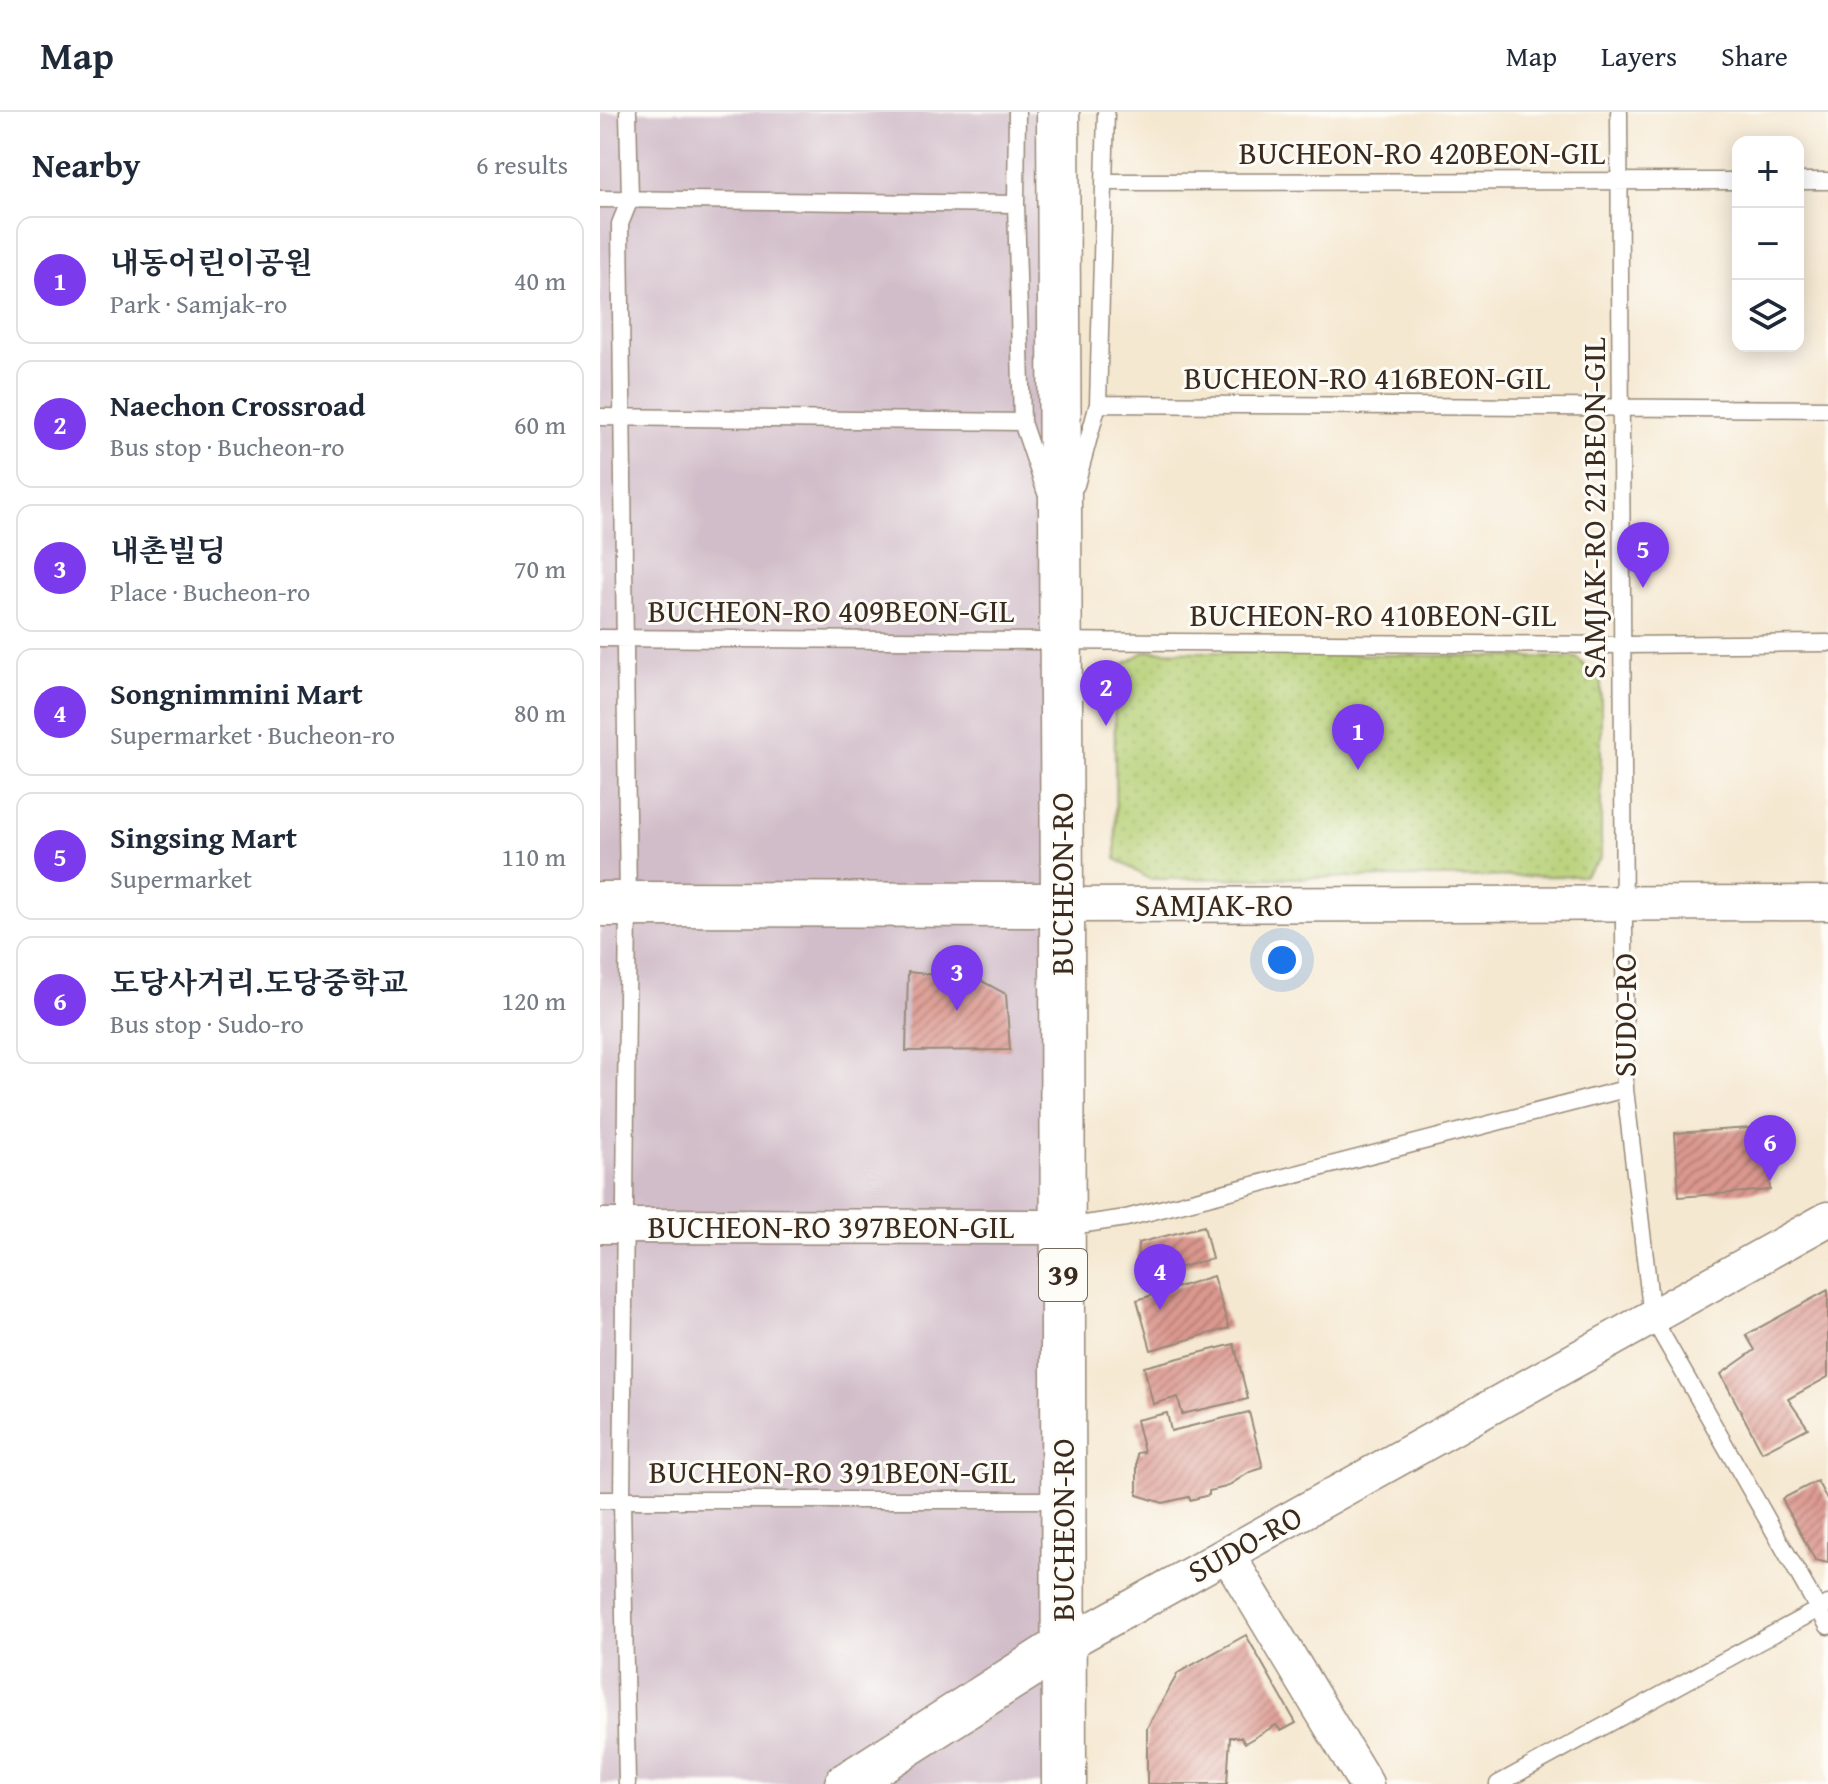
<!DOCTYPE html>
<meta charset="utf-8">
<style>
body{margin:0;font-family:"Gentium Book Plus","Noto Serif KR",serif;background:#f6f6f7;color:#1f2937}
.controls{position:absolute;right:24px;top:24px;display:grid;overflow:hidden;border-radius:16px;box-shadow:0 4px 20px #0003}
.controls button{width:72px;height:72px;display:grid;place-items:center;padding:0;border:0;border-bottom:2px solid #e0e1e3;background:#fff;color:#1f2937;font:40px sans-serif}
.you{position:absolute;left:682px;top:848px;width:28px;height:28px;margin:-20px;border:6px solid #fff;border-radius:50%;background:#1a73e8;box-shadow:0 0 0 12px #1a73e833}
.badge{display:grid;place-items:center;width:52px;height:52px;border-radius:50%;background:#7c3aed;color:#fff;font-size:26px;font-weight:700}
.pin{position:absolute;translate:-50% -66px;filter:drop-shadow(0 2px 4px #0008)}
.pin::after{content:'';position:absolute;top:42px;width:28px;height:24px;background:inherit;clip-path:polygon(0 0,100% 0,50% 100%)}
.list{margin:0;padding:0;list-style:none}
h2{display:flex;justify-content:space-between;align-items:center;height:104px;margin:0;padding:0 32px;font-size:34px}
h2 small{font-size:26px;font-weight:400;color:#747a83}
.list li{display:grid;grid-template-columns:52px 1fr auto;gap:24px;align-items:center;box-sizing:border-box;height:128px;margin:0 16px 16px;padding:0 16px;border:2px solid #e0e1e3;border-radius:16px}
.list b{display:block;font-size:30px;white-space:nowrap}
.list p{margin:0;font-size:26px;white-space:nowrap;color:#747a83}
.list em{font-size:26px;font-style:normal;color:#747a83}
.icon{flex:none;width:44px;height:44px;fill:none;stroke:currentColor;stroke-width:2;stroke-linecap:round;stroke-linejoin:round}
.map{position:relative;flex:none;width:1228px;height:1672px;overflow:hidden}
header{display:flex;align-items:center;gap:48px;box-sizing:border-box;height:112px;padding:0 40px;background:#fff;border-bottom:2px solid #e0e1e3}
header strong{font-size:38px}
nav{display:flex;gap:44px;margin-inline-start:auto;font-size:28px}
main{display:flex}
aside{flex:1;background:#fff}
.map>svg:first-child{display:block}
</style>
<header>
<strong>Map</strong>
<nav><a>Map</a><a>Layers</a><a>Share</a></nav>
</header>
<main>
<aside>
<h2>Nearby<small>6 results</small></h2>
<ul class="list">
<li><span class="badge">1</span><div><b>내동어린이공원</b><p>Park · Samjak-ro</p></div><em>40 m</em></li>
<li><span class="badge">2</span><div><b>Naechon Crossroad</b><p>Bus stop · Bucheon-ro</p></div><em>60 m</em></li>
<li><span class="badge">3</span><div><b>내촌빌딩</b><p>Place · Bucheon-ro</p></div><em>70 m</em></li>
<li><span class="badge">4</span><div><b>Songnimmini Mart</b><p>Supermarket · Bucheon-ro</p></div><em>80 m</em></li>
<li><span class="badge">5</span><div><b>Singsing Mart</b><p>Supermarket</p></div><em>110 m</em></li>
<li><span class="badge">6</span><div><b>도당사거리.도당중학교</b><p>Bus stop · Sudo-ro</p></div><em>120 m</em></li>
</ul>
</aside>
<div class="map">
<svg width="1228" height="1672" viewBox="0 0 1228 1672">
<defs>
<pattern id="park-dots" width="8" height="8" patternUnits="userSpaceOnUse" patternTransform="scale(2)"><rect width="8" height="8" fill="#b6cf74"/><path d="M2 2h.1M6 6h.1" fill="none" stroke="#9db264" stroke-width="1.8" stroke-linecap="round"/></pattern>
<pattern id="building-hatch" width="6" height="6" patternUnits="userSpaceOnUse" patternTransform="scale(2)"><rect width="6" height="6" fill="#db988f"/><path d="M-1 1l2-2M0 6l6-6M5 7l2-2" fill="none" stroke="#b37c74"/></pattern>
</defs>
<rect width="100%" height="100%" fill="#fdfcf7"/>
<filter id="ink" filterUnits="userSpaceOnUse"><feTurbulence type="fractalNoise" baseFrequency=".0125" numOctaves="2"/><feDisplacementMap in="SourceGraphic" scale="16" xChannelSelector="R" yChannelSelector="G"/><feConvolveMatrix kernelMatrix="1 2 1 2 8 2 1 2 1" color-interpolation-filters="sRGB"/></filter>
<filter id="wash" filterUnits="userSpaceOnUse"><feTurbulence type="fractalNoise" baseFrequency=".006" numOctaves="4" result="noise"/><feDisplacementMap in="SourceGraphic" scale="32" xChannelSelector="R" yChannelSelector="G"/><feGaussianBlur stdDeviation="1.8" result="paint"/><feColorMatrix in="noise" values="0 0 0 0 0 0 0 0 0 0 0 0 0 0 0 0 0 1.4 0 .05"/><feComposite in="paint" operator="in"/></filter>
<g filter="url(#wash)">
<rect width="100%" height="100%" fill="#f5e8d1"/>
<!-- industrial -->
<path fill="#d1bdc9" d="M 0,0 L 457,0 L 464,1672 L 0,1672 Z"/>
<!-- park -->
<path fill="url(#park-dots)" stroke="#787c49" stroke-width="2" d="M 546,539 L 977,546 L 1001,570 L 1001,746 L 984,764 L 549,767 L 516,747 L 514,558 Z"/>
<g id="blocks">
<!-- building -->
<path fill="url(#building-hatch)" d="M 308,860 L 380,868 L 406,882 L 410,938 L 306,939 Z
M 1165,1015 L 1170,1078 L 1079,1085 L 1075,1021 Z
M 604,1114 L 612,1147 L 541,1165 L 537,1150 L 538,1131 Z
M 613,1164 L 629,1216 L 551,1238 L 537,1188 Z
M 1228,1178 L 1228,1265 L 1188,1287 L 1208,1316 L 1162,1340 L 1121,1262 L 1155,1238 L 1146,1223 Z
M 634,1232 L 648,1287 L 582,1302 L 578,1285 L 553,1292 L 544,1255 Z
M 649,1300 L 663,1356 L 650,1360 L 626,1375 L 609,1379 L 609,1383 L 590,1388 L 589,1385 L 563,1391 L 537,1383 L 537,1341 L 544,1340 L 536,1308 L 567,1301 L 571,1319 Z
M 1217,1369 L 1228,1389 L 1228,1451 L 1215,1448 L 1182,1387 Z
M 646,1523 L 696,1611 L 681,1619 L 676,1613 L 645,1631 L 641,1625 L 630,1625 L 627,1672 L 547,1672 L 547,1616 L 578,1561 Z"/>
</g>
</g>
<g filter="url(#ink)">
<use href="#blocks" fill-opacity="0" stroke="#988978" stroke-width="2"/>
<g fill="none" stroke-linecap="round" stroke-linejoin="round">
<defs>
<path id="service" d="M 417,0 L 416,92 L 422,310 L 446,381
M 1019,0 L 1025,977 L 1052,1205 L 1228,1514
M 1198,69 L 1228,69
M 506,70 L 1138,69
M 0,87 L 416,92
M 498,292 L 1228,297
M 0,305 L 422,310
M 476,373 L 498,292 L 506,0
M 0,526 L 1023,533 L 1228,531
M 465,1115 L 526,1106 L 1025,977
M 0,1388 L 462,1388
M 27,1672 L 22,1388 L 28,792 L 20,112 L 30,87 L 28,0
M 898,1672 L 1228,1492"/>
<path id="minor" d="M 462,793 L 1228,791
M 0,1114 L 463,1115
M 627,1442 L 766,1672
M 464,1533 L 1228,1107"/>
<path id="tertiary" d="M 458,0 L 462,793
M 246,1672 L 464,1533"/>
<path id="primary" d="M 0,792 L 462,793 L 464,1672"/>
</defs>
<!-- service casing -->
<use href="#service" stroke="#988978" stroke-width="19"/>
<!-- minor casing -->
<use href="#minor" stroke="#988978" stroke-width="37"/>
<!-- tertiary casing -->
<use href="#tertiary" stroke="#988978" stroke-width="45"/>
<!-- primary casing -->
<use href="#primary" stroke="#988978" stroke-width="47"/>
<!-- service -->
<use href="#service" stroke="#fff" stroke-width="16"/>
<!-- minor -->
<use href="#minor" stroke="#fff" stroke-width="34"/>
<!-- tertiary -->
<use href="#tertiary" stroke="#fff" stroke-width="42"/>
<!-- primary -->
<use href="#primary" stroke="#fff" stroke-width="44"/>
</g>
</g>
<g text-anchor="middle" stroke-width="6" stroke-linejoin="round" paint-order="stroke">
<!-- shield labels -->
<rect fill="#fdfcf7" stroke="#75695f" stroke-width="2" x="439" y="1137" width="48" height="52" rx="6"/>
<g font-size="30" font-weight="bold" fill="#3b2a1e">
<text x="463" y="1173">39</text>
</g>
<!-- street labels -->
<g font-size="32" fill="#3b2a1e" stroke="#fdfcf7">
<text x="822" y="52">BUCHEON-RO 420BEON-GIL</text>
<text x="767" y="277">BUCHEON-RO 416BEON-GIL</text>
<text transform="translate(994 396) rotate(-90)" y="11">SAMJAK-RO 221BEON-GIL</text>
<text x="231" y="510">BUCHEON-RO 409BEON-GIL</text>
<text x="773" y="514">BUCHEON-RO 410BEON-GIL</text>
<text transform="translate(462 772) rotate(-90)" y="11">BUCHEON-RO</text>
<text x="614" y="804">SAMJAK-RO</text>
<text transform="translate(1025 903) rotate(-90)" y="11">SUDO-RO</text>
<text x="231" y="1126">BUCHEON-RO 397BEON-GIL</text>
<text x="232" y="1371">BUCHEON-RO 391BEON-GIL</text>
<text transform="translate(463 1418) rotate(-90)" y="11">BUCHEON-RO</text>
<text transform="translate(645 1432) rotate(-29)" y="11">SUDO-RO</text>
</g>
</g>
</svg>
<div class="controls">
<button>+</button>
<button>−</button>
<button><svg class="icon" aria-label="layers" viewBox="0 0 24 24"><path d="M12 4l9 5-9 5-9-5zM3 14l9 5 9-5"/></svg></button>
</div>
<div class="you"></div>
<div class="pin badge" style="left:758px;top:658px">1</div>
<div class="pin badge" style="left:506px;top:614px">2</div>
<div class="pin badge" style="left:357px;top:899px">3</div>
<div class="pin badge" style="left:560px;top:1198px">4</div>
<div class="pin badge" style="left:1043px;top:476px">5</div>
<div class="pin badge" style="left:1170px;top:1069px">6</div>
</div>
</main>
